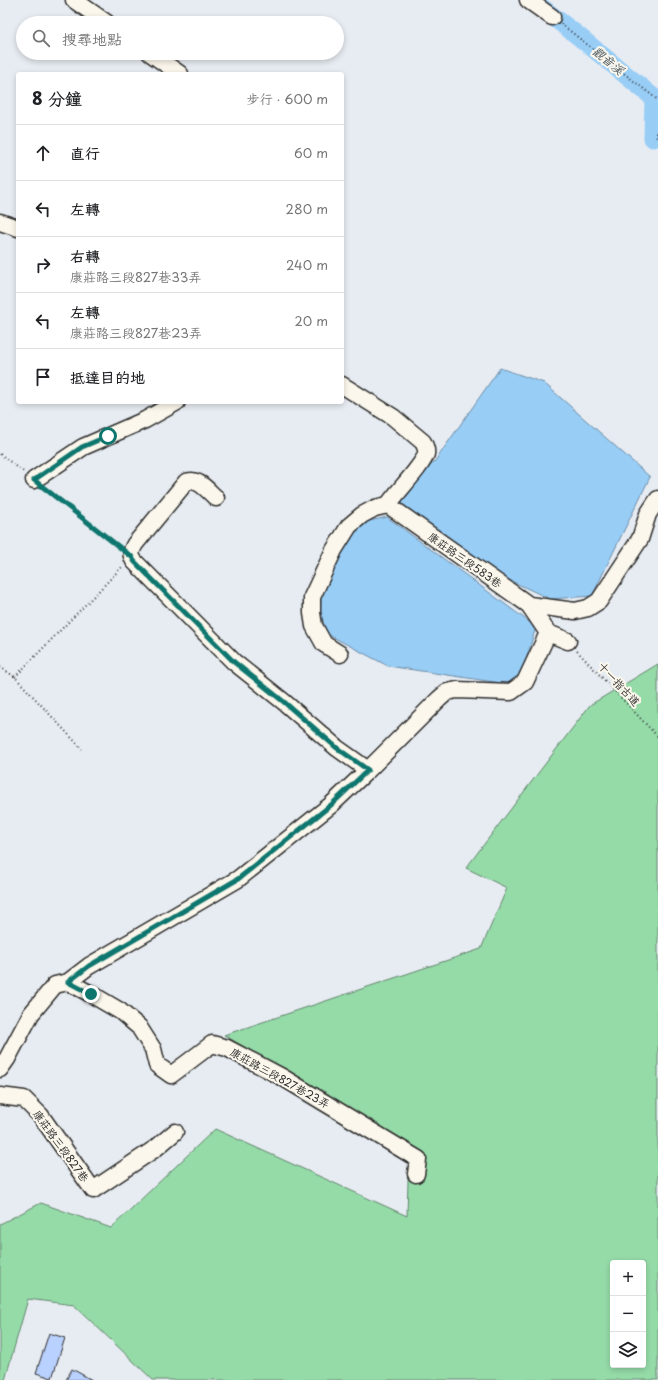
<!DOCTYPE html>
<html lang="zh-TW">
<meta charset="utf-8">
<style>
body{margin:0;font-family:"Playpen Sans","LXGW WenKai TC",sans-serif;background:#f6f6f6;color:#202124}
.controls{position:absolute;right:12px;bottom:12px;display:grid;overflow:hidden;border-radius:4px;box-shadow:0 2px 6px #0003}
.controls button{width:36px;height:36px;display:grid;place-items:center;padding:0;border:0;border-bottom:1px solid #e0e0e0;background:#fff;color:#202124;font:20px sans-serif}
.stop{position:absolute;width:12px;height:12px;margin:-9px;border:3px solid #0f766e;border-radius:50%;background:#fff}
.stop.end{background:#0f766e;border-color:#fff;box-shadow:0 1px 4px #0008}
.list{margin:0;padding:0;list-style:none}
h2{display:flex;justify-content:space-between;align-items:center;height:52px;margin:0;padding:0 16px;font-size:17px}
h2 small{font-size:13px;font-weight:400;color:#757577}
.list li{display:grid;grid-template-columns:26px 1fr auto;gap:12px;align-items:center;box-sizing:border-box;height:56px;padding:0 16px;border-top:1px solid #e0e0e0}
.list b{display:block;font-size:15px;white-space:nowrap}
.list p{margin:0;font-size:13px;white-space:nowrap;color:#757577}
.list em{font-size:13px;font-style:normal;color:#757577}
.icon{flex:none;width:22px;height:22px;fill:none;stroke:currentColor;stroke-width:2;stroke-linecap:round;stroke-linejoin:round}
.map{position:relative;flex:none;width:658px;height:1380px;overflow:hidden}
.search{position:absolute;background:#fff;box-shadow:0 2px 6px #0003;left:16px;top:16px;width:328px;height:44px;display:flex;align-items:center;gap:10px;box-sizing:border-box;padding:0 14px;border-radius:22px;color:#757577;font-size:15px}
.panel{position:absolute;background:#fff;box-shadow:0 2px 6px #0003;left:16px;top:72px;width:328px;height:332px;border-radius:4px}
.map>svg:first-child{display:block}
</style>
<div class="map">
<svg width="658" height="1380" viewBox="0 0 658 1380">
<rect width="100%" height="100%" fill="#e7ecf2"/>
<filter id="ink" filterUnits="userSpaceOnUse"><feTurbulence type="fractalNoise" baseFrequency=".025" numOctaves="2"/><feDisplacementMap in="SourceGraphic" scale="8" xChannelSelector="R" yChannelSelector="G"/><feConvolveMatrix kernelMatrix="1 2 1 2 8 2 1 2 1" color-interpolation-filters="sRGB"/></filter>
<g filter="url(#ink)">
<!-- green -->
<path fill="#95dba8" stroke="#60836a" fill-rule="evenodd" d="M 658,664 L 658,1380 L 153,1380 L 74,1305 L 28,1299 L 5,1380 L 0,1380 L 0,1224 L 41,1203 L 111,1228 L 215,1129 L 407,1216 L 409,1146 L 224,1035 L 481,949 L 507,888 L 466,868 L 590,705 ZM 613,1263 L 643,1263 L 643,1365 L 613,1365 Z"/>
<!-- water -->
<path fill="#98cdf6" stroke="#6c8ca5" d="M 500,368 L 544,383 L 650,477 L 592,596 L 550,599 L 507,579 L 403,505 L 398,496 L 435,461 Z
M 387,517 L 536,627 L 526,660 L 514,685 L 388,666 L 327,634 L 320,611 L 321,597 L 341,543 L 365,522 Z"/>
<g fill="none" stroke-linecap="round" stroke-linejoin="round">
<!-- river -->
<path stroke="#98cdf6" stroke-width="19" d="M 538,5 L 577,35 L 654,98 L 653,138"/>
</g>
<!-- building -->
<path fill="#b9d1ff" stroke="#2b2b2b" d="M 49,1333 L 65,1338 L 52,1378 L 36,1373 Z
M 72,1369 L 92,1380 L 66,1380 Z"/>
<g fill="none" stroke-linecap="round" stroke-linejoin="round">
<defs>
<path id="minor" d="M 74,0 L 107,23
M 528,0 L 552,17
M 150,53 L 180,74
M 0,222 L 18,228
M 342,385 L 393,417 L 423,442 C 425,446 427,449 426,454 C 423,465 396,493 388,505
M 34,480 L 83,447 L 145,420 L 177,402
M 216,498 C 208,491 198,477 186,482 L 135,544 C 131,551 130,554 134,561 L 234,662 L 284,702 L 337,748 L 368,770
M 388,505 L 529,605 L 575,611 L 588,608 L 599,601 L 640,539 L 648,514 L 658,499
M 529,605 L 548,633 L 568,641
M 340,654 L 324,644 L 314,626 L 312,613 L 312,597 L 334,550 L 349,526 L 362,515 L 375,508 L 388,505
M 68,982 L 91,994 L 120,1011 L 139,1027 L 153,1049 L 157,1065 L 171,1075 L 212,1044 L 227,1048 L 282,1077 L 418,1159 L 416,1174
M 0,1069 L 7,1059 L 31,1014 L 55,985 L 68,982 L 89,966 L 238,879 L 331,805 L 368,770 L 439,699 L 447,692 L 457,690 L 511,692 L 525,682 L 548,633
M 0,1096 L 24,1099 L 41,1116 L 93,1190 L 156,1148 L 175,1132"/>
</defs>
<!-- minor casing -->
<use href="#minor" stroke="#2b2b2b" stroke-width="19"/>
<!-- path -->
<path stroke="#2b2b2b" stroke-width="2" stroke-dasharray="1 3" stroke-linecap="butt" d="M 561,24 L 658,100
M 658,129 L 656,136 L 658,140
M 0,454 L 25,473
M 44,488 L 120,548
M 577,651 L 658,737
M 0,667 L 15,677 L 82,749
M 15,677 L 122,567"/>
<!-- minor -->
<use href="#minor" stroke="#fbf7ec" stroke-width="16"/>
</g>
</g>
<g fill="none" stroke-linecap="round" stroke-linejoin="round" filter="url(#ink)">
<!-- route -->
<path stroke="#0f766e" stroke-width="5" d="M 91,994 L 68,982 L 89,966 L 238,879 L 331,805 L 368,770 L 337,748 L 284,702 L 234,662 L 134,561 L 132,557 L 34,480 L 82,447 L 108,436"/>
</g>
<g text-anchor="middle" stroke-width="4" stroke-linejoin="round" paint-order="stroke">
<!-- street labels -->
<g font-size="11" fill="#2b2b2b" stroke="#fbf7ec">
<text transform="translate(465 560) rotate(35)" y="4">康莊路三段583巷</text>
<text transform="translate(619 684) rotate(47)" y="4">十一指古道</text>
<text transform="translate(280 1078) rotate(29)" y="4">康莊路三段827巷23弄</text>
<text transform="translate(61 1146) rotate(54)" y="4">康莊路三段827巷</text>
</g>
<!-- water labels -->
<g font-size="12" font-style="italic" fill="#46545e" stroke="#fbf7ec">
<text transform="translate(608 61) rotate(39)" y="4">觀音溪</text>
</g>
</g>
</svg>
<div class="controls">
<button>+</button>
<button>−</button>
<button><svg class="icon" aria-label="layers" viewBox="0 0 24 24"><path d="M12 4l9 5-9 5-9-5zM3 14l9 5 9-5"/></svg></button>
</div>
<div class="stop" style="left:108px;top:436px"></div>
<div class="stop end" style="left:91px;top:994px"></div>
<div class="search"><svg class="icon" aria-label="search" viewBox="0 0 24 24"><circle cx="10" cy="10" r="6"/><path d="M15 15l6 6"/></svg>搜尋地點</div>
<section class="panel">
<h2>8 分鐘<small>步行 · 600 m</small></h2>
<ul class="list">
<li><svg class="icon" aria-label="ahead" viewBox="0 0 24 24"><path d="M12 20V5M6 11l6-6 6 6"/></svg><div><b>直行</b></div><em>60 m</em></li>
<li><svg class="icon" aria-label="left" viewBox="0 0 24 24"><path d="M17 20v-9H6M10 6l-5 5 5 5"/></svg><div><b>左轉</b></div><em>280 m</em></li>
<li><svg class="icon" aria-label="right" viewBox="0 0 24 24"><path d="M7 20v-9h11M14 6l5 5-5 5"/></svg><div><b>右轉</b><p>康莊路三段827巷33弄</p></div><em>240 m</em></li>
<li><svg class="icon" aria-label="left" viewBox="0 0 24 24"><path d="M17 20v-9H6M10 6l-5 5 5 5"/></svg><div><b>左轉</b><p>康莊路三段827巷23弄</p></div><em>20 m</em></li>
<li><svg class="icon" aria-label="arrive" viewBox="0 0 24 24"><path d="M6 21V4h12l-3 4 3 4H6"/></svg><div><b>抵達目的地</b></div></li>
</ul>
</section>
</div>
